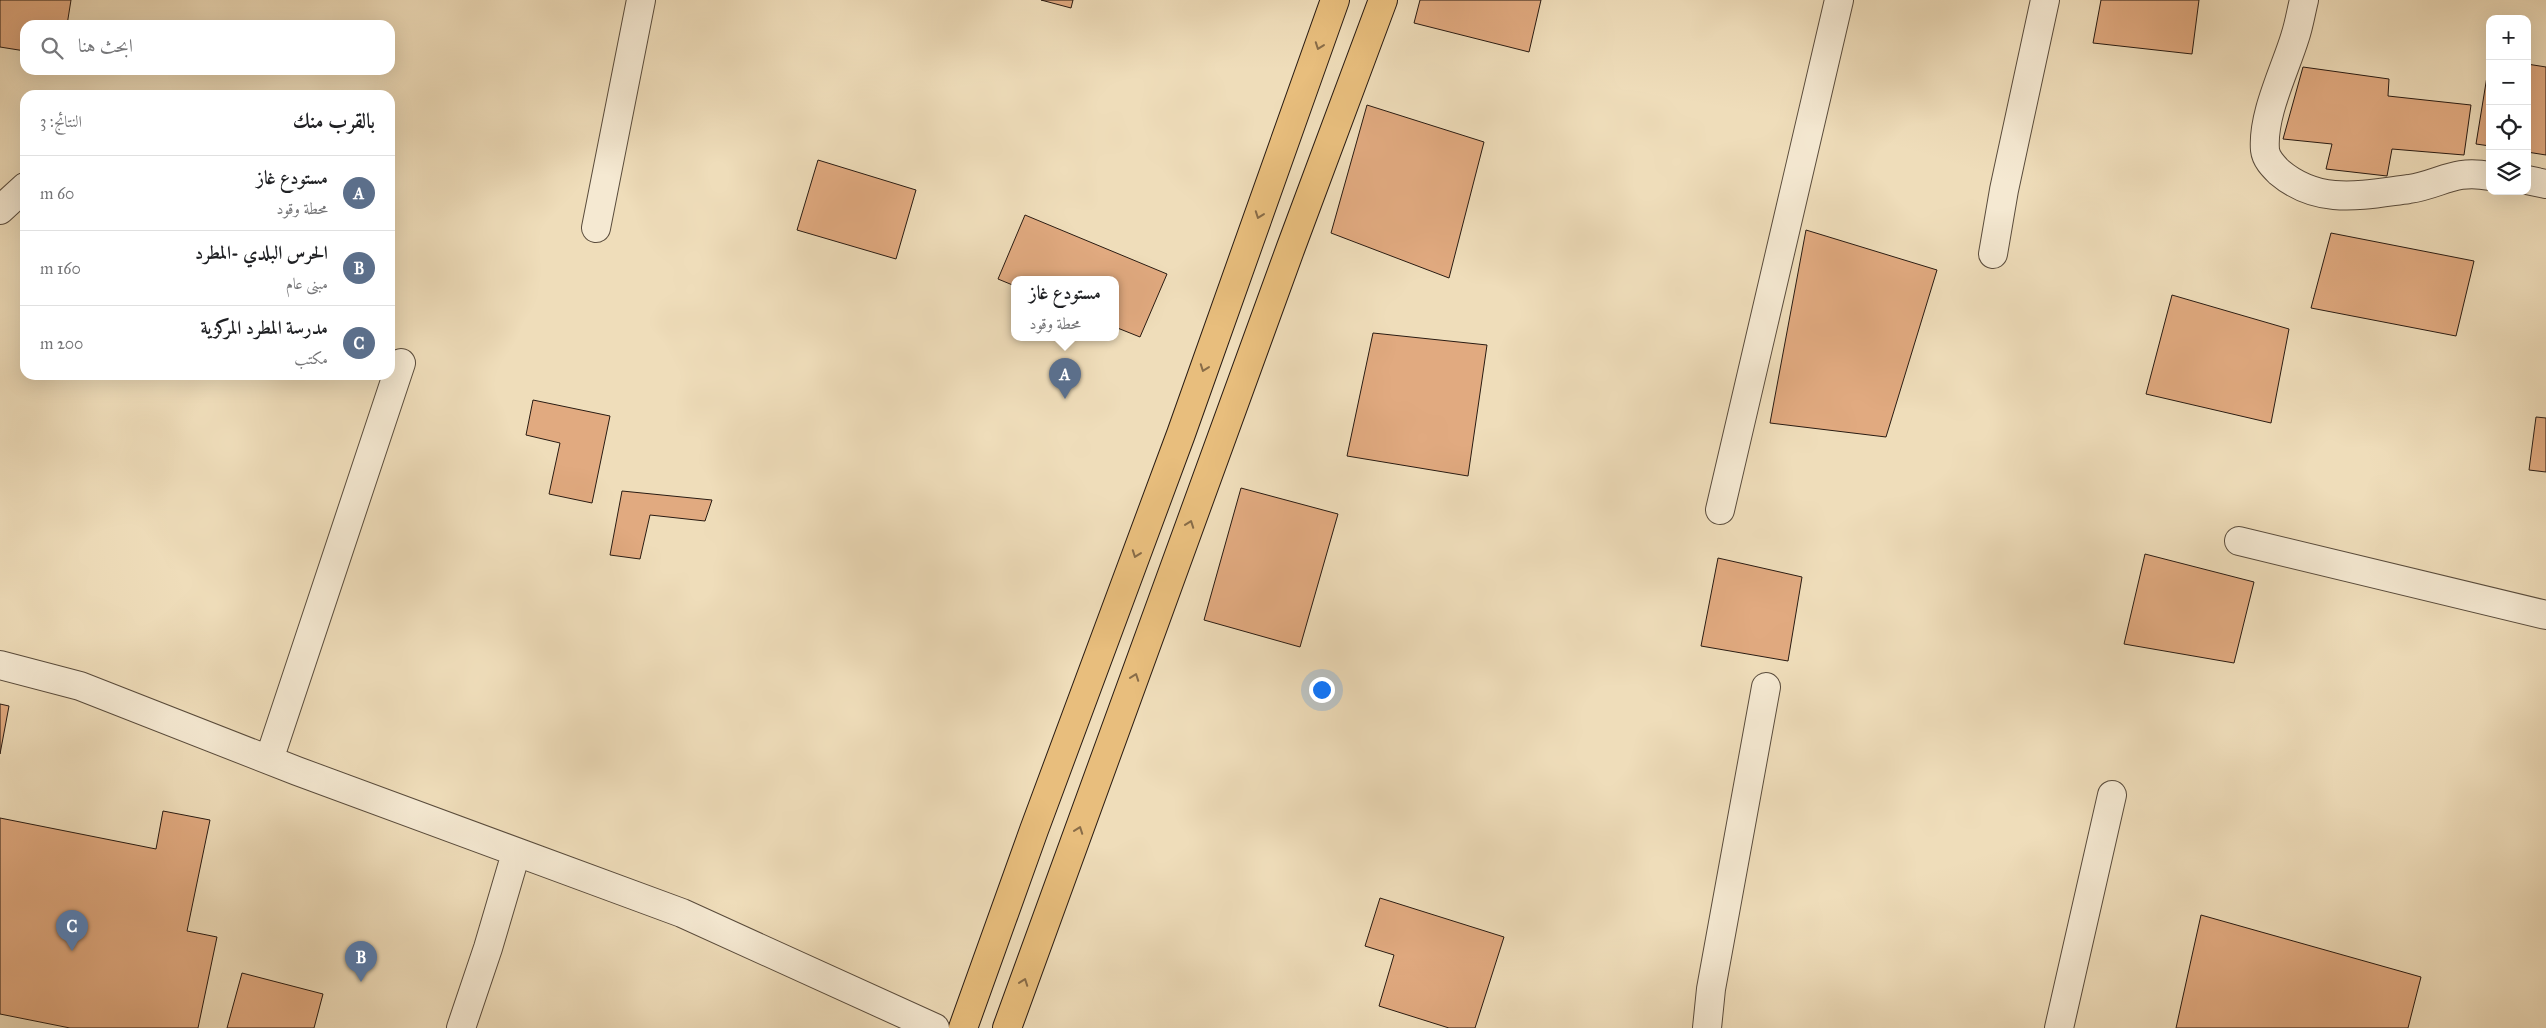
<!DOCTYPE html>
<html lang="ar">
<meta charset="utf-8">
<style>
body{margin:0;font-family:"IM FELL Great Primer",Amiri,serif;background:#f2f2f2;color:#202124;direction:rtl}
.controls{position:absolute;right:15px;top:15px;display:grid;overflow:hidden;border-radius:10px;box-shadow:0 5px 20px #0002}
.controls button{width:45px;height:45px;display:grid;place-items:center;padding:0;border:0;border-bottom:1px solid #e0e0e0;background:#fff;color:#202124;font:25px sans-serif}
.you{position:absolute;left:1321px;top:689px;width:18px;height:18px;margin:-12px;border:4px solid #fff;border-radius:50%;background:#1a73e8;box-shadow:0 0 0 8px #1a73e833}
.badge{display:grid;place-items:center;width:32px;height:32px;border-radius:50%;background:#2563eb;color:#fff;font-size:16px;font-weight:700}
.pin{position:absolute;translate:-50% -41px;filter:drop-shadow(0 1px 2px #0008)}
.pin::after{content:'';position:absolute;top:26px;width:18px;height:15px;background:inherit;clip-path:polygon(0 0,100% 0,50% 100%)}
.popup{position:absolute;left:1011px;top:276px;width:108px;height:65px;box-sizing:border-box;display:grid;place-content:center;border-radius:10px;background:#fff;filter:drop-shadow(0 1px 4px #0005);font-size:16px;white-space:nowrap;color:#757577}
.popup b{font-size:19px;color:#202124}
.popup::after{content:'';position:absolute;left:50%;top:100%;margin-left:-10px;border:10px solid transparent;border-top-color:#fff}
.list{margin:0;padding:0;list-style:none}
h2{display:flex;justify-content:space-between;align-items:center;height:65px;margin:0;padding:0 20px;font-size:21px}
h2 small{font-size:16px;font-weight:400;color:#757577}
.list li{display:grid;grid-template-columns:32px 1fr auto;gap:15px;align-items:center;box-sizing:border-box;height:75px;padding:0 20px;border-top:1px solid #e0e0e0}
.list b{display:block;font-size:19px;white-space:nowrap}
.list p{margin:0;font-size:16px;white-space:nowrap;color:#757577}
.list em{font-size:16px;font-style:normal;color:#757577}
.icon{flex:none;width:28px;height:28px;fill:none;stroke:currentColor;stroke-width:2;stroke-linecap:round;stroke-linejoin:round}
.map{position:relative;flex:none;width:2546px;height:1028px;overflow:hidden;direction:ltr}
.search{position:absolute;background:#fff;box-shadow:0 5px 20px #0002;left:20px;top:20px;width:375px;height:55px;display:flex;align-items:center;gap:12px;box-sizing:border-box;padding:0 18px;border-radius:15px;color:#757577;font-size:19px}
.panel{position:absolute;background:#fff;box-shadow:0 5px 20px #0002;left:20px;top:90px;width:375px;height:290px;border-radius:15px;direction:rtl}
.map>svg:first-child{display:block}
</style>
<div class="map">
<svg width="2546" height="1028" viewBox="0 0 2546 1028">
<rect width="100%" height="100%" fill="#efddba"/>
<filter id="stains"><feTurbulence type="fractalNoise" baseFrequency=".004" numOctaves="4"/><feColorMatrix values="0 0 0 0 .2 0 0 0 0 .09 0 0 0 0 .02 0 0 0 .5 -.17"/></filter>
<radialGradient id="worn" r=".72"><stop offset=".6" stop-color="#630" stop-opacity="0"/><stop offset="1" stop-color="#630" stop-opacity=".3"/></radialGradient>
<!-- building -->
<path fill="#e1aa80" stroke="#291b12" d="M 0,0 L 71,0 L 67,25 L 25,25 L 25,51 L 0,47 Z
M 1041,0 L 1073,0 L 1071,8 Z
M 1420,0 L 1541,0 L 1529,52 L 1414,23 Z
M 2101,0 L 2199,0 L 2192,54 L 2093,43 Z
M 2490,58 L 2490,146 L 2476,144 Z
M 2527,64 L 2546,67 L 2546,155 L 2527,152 Z
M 2303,67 L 2389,79 L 2388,96 L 2471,105 L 2464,155 L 2392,149 L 2387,176 L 2326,169 L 2332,144 L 2283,139 Z
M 1367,105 L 1484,142 L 1449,278 L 1331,233 Z
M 818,160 L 916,190 L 896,259 L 797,230 Z
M 1025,215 L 1167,274 L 1140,337 L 1115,327 L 1115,280 L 1015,280 L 1015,286 L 998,279 Z
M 1806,230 L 1937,270 L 1886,437 L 1770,423 Z
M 2331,233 L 2474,261 L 2456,336 L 2311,308 Z
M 2172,295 L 2289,329 L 2271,423 L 2146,394 Z
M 1373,333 L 1487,345 L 1468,476 L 1347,456 Z
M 533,400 L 610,416 L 592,503 L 549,494 L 560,443 L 526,435 Z
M 2536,417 L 2546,418 L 2546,472 L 2529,470 Z
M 1241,488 L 1338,514 L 1300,647 L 1204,620 Z
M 622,491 L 712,500 L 705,521 L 650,515 L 640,559 L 610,555 Z
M 2145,554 L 2254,582 L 2234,663 L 2124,644 Z
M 1718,558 L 1802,577 L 1788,661 L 1701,646 Z
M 0,704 L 9,706 L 0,754 Z
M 163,811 L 210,820 L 187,931 L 217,937 L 198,1028 L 70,1028 L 0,1014 L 0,818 L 156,849 Z
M 1380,898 L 1504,937 L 1475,1028 L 1449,1028 L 1379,1006 L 1394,955 L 1365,946 Z
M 2201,915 L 2421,977 L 2408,1028 L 2176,1028 Z
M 242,973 L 323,994 L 314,1028 L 227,1028 Z"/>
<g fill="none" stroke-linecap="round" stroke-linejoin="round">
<defs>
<path id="minor" d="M 2304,0 C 2301,12 2299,25 2295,37 C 2285,70 2262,115 2265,150 C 2266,159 2273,166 2279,172 C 2319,206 2362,195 2409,189 C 2442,184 2453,169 2490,176
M 2527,180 L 2546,184
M 0,210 L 25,187
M 596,228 L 641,0
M 1993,254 L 2004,190 L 2045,0
M 1720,510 L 1839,0
M 2239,541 L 2546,615
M 0,665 L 80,686 L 297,771 L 682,913 L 935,1028
M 269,760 L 401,363
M 461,1028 L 488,948 L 516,853
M 1707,1028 L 1711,989 L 1766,687
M 2059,1028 L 2112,795"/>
<path id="major" d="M 963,1028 L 1034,830 L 1181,434 L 1335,0
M 1007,1028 L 1291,247 L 1383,0"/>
</defs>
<!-- minor casing -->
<use href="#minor" stroke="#5a4c3c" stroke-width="30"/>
<!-- major casing -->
<use href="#major" stroke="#291b12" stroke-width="30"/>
<!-- minor -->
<use href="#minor" stroke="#f5e9d2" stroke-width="28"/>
<!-- major -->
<use href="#major" stroke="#e8be7d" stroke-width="28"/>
</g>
<!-- one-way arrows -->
<defs><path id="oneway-chevron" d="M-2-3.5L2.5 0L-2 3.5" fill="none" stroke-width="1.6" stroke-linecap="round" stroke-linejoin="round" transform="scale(1.25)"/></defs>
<g stroke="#886c48">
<use href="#oneway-chevron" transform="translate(1319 46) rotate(110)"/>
<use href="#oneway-chevron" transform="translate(1259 215) rotate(110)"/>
<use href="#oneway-chevron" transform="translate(1204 368) rotate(110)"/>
<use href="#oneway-chevron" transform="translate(1190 524) rotate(-70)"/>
<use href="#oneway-chevron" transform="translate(1136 554) rotate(110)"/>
<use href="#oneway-chevron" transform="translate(1135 677) rotate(-70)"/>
<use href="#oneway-chevron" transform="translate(1079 830) rotate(-70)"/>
<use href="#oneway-chevron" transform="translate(1024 982) rotate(-70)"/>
</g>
<rect width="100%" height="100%" filter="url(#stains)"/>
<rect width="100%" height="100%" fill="url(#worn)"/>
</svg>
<div class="controls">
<button>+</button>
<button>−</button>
<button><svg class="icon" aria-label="locate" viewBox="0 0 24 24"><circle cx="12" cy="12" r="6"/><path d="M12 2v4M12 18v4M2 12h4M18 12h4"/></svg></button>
<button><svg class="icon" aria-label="layers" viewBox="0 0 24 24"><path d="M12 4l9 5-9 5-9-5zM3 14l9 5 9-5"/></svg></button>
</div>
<div class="you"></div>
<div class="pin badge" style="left:1065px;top:399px;background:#5c6f8a">A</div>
<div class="popup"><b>مستودع غاز</b>محطة وقود</div>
<div class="pin badge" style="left:361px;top:982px;background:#5c6f8a">B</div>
<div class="pin badge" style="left:72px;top:951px;background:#5c6f8a">C</div>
<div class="search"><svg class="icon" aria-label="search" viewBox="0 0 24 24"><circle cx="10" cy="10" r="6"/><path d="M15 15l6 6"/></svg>ابحث هنا</div>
<section class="panel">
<h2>بالقرب منك<small>النتائج: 3</small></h2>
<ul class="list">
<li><span class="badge" style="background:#5c6f8a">A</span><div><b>مستودع غاز</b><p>محطة وقود</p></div><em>60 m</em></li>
<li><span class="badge" style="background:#5c6f8a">B</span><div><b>الحرس البلدي -المطرد</b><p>مبنى عام</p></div><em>160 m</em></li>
<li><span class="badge" style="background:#5c6f8a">C</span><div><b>مدرسة المطرد المركزية</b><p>مكتب</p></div><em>200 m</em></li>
</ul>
</section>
</div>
